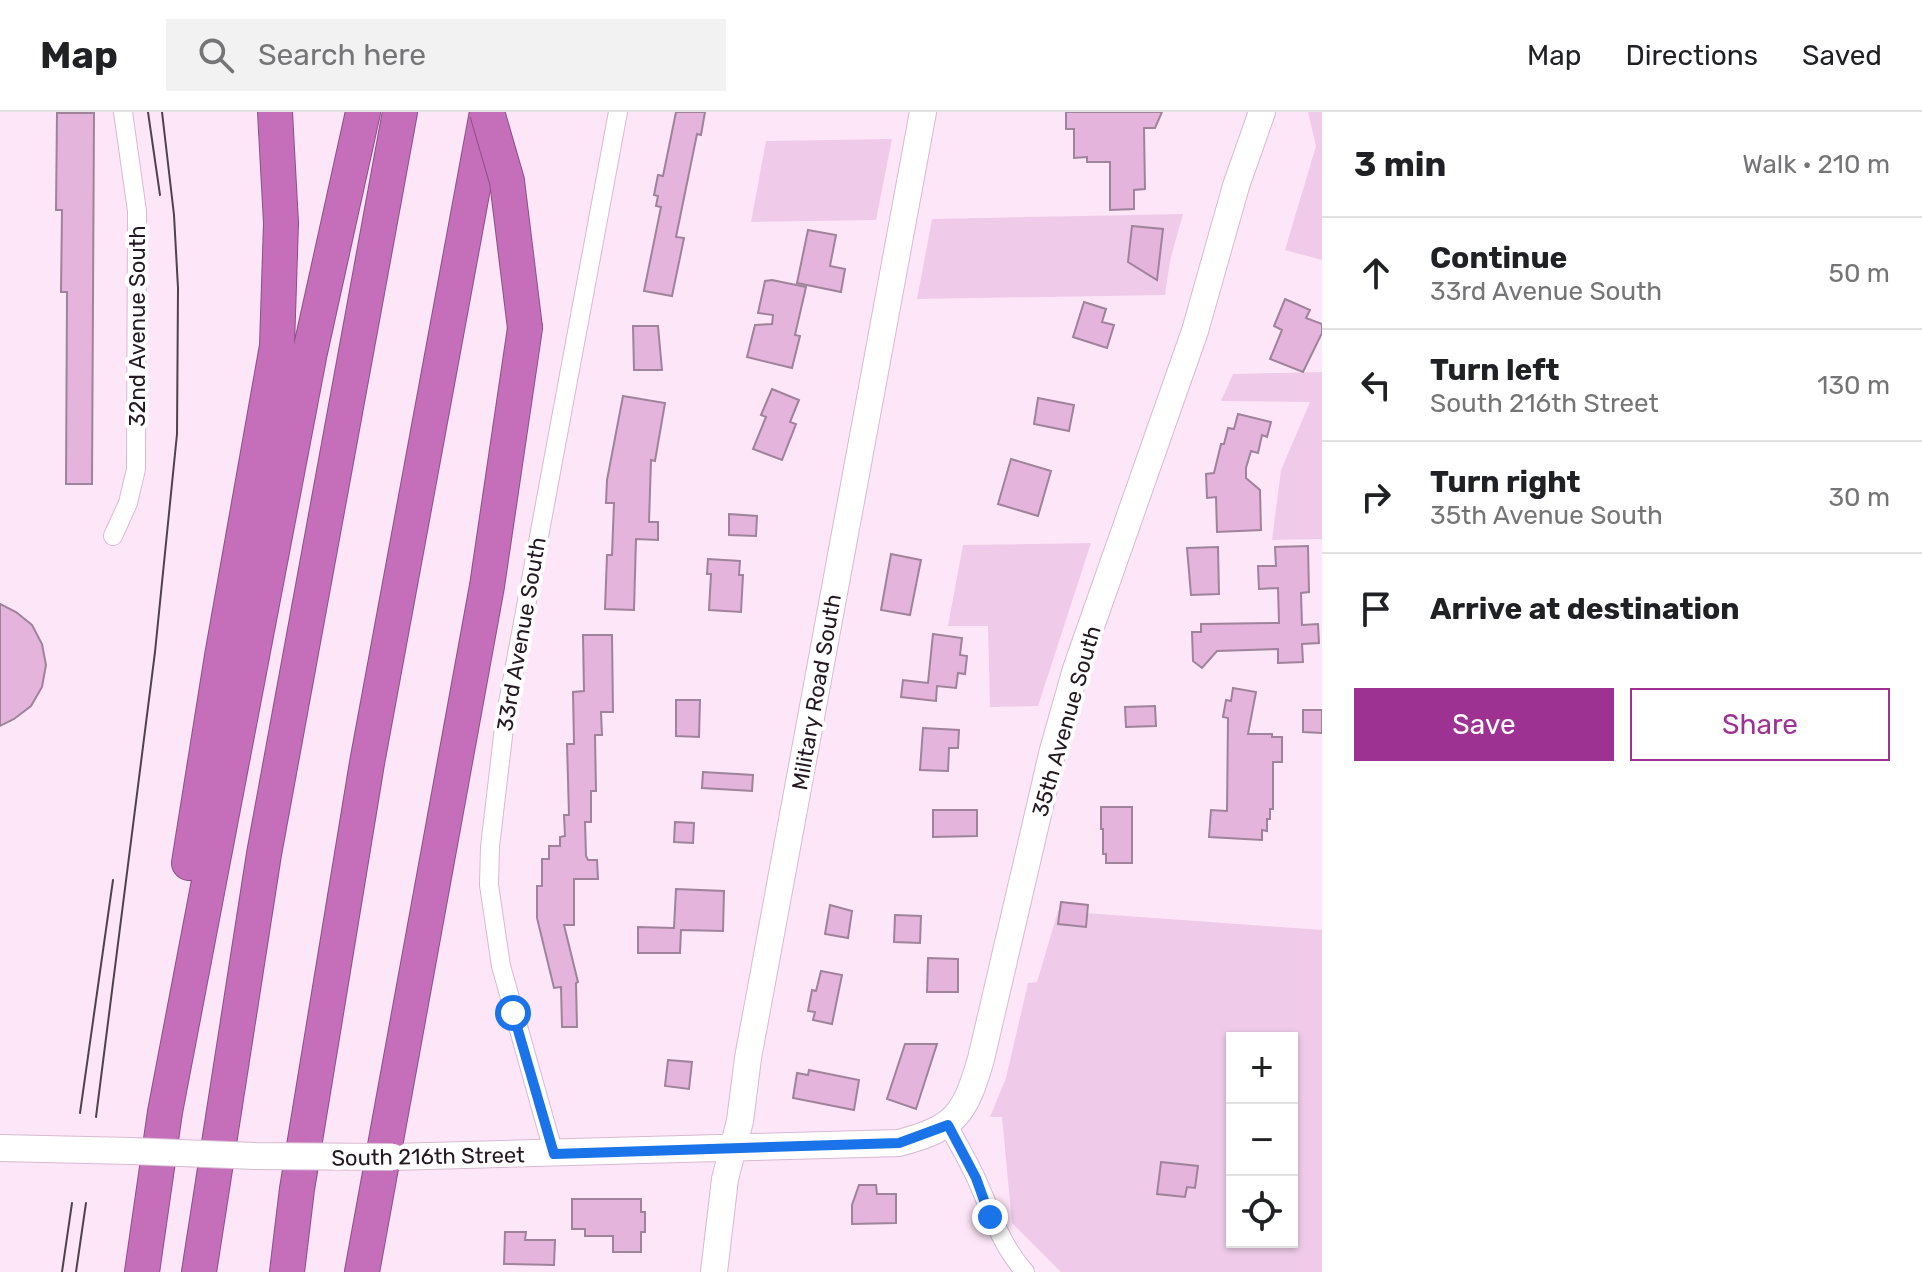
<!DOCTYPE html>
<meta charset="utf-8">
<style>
body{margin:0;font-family:Rubik,sans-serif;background:#f2f2f2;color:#202124}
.controls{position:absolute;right:24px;bottom:24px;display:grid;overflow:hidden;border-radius:0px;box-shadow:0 2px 6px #0004}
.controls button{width:72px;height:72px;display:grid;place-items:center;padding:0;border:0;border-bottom:2px solid #e0e0e0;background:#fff;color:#202124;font:40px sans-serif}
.stop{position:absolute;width:24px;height:24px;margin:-18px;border:6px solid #1a73e8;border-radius:50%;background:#fff}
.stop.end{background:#1a73e8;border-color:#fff;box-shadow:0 2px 8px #0008}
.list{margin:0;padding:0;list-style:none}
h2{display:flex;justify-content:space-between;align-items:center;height:104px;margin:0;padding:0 32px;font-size:34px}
h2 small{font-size:26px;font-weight:400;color:#757577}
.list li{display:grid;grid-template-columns:52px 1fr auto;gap:24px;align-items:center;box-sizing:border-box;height:112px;padding:0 32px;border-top:2px solid #e0e0e0}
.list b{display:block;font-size:30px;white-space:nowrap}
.list p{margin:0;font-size:26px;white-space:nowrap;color:#757577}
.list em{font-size:26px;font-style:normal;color:#757577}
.actions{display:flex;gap:16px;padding:24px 32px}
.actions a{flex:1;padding:18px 0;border:2px solid #9e3293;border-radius:0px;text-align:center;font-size:28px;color:#9e3293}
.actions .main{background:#9e3293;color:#fff}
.icon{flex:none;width:44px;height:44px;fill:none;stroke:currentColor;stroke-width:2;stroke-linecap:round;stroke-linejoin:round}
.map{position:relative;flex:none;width:1322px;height:1160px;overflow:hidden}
header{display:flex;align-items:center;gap:48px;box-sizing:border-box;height:112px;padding:0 40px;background:#fff;border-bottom:2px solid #e0e0e0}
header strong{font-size:38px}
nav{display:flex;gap:44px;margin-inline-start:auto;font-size:28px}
.search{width:560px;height:72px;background:#f2f2f2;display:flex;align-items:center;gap:20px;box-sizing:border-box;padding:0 28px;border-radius:0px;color:#757577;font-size:30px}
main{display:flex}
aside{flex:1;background:#fff}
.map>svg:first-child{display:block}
</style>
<header>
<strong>Map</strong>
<div class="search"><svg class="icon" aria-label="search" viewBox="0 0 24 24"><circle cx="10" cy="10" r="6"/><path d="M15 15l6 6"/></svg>Search here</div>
<nav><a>Map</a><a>Directions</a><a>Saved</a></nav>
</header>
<main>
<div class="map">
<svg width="1322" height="1160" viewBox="0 0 1322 1160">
<rect width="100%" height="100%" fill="#fee6f9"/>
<!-- green -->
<path fill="#efcbe9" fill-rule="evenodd" d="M 1308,0 L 1322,0 L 1322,148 L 1285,138 L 1316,34 Z
M 892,27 L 876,108 L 751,110 L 766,29 Z
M 1183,102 L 1170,149 L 1165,183 L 917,187 L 932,107 Z
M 1322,260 L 1322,427 L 1272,428 L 1281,358 L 1310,290 L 1221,289 L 1233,262 Z
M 1091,431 L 1038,594 L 990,595 L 988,514 L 948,514 L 963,433 Z
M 1058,799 L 1322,818 L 1322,1160 L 1061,1160 L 1012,1111 L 1002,1005 L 990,1005 L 1006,966 L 1028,871 L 1037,870 ZM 1232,926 L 1292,926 L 1292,1130 L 1232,1130 Z"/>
<!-- building -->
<path fill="#e4b4dc" stroke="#9e839a" stroke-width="2" d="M 676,0 L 705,0 L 701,23 L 697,22 L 676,125 L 684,126 L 672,184 L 644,179 L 661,95 L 656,94 L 658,84 L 654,83 L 658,63 L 663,64 Z
M 1066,0 L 1162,0 L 1155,16 L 1144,16 L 1145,77 L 1134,78 L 1134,97 L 1110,98 L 1110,50 L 1087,50 L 1087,45 L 1074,46 L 1074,17 L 1066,17 Z
M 57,1 L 94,1 L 92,372 L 66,372 L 67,180 L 61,180 L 62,98 L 56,98 Z
M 1132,114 L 1163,117 L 1157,168 L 1128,150 Z
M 808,118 L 836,123 L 830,154 L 845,157 L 841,180 L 797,171 Z
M 772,168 L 806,175 L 795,223 L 800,224 L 792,256 L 747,245 L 755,213 L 772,212 L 773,203 L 758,201 L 765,169 Z
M 1285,187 L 1310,198 L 1306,206 L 1322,212 L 1322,221 L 1303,260 L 1270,247 L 1282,218 L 1274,214 Z
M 1084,190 L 1106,197 L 1102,210 L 1114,213 L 1107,236 L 1073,225 Z
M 633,214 L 658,214 L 662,258 L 634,258 Z
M 772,277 L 799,288 L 790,310 L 796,312 L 782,348 L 753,337 L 766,305 L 761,303 Z
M 623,284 L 665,291 L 655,349 L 651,348 L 649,410 L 658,410 L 658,428 L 636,427 L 634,498 L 605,497 L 607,443 L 612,443 L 614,391 L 606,391 L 607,368 Z
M 1038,286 L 1074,293 L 1069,319 L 1034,312 Z
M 1238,302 L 1271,310 L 1267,325 L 1262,323 L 1258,341 L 1251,339 L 1246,356 L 1246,366 L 1260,378 L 1261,418 L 1217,420 L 1216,385 L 1207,386 L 1206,362 L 1214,361 L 1221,332 L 1224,332 L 1228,316 L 1234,317 Z
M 1011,347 L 1051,359 L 1038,404 L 998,392 Z
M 729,402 L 757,404 L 756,424 L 729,423 Z
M 1308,434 L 1309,480 L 1301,481 L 1302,513 L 1318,512 L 1319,531 L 1302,532 L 1303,550 L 1278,551 L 1278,537 L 1217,539 L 1202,556 L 1193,549 L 1192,520 L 1201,520 L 1201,512 L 1279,511 L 1278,476 L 1259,477 L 1258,454 L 1276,454 L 1275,435 Z
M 1218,435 L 1219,482 L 1191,483 L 1187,436 Z
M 891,442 L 921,448 L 910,503 L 881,498 Z
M 708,447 L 740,449 L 739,463 L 743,463 L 741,500 L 709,498 L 711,462 L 707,462 Z
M 0,492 L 16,500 L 32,513 L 42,532 L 46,553 L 42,575 L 31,594 L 14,607 L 0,614 Z
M 933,522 L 962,526 L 960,543 L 967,544 L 965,562 L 958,561 L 956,576 L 937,574 L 936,589 L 901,585 L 903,568 L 928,571 Z
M 583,523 L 612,523 L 613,600 L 601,600 L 602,623 L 595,623 L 596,679 L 591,679 L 591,710 L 585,710 L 586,744 L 588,748 L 597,748 L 598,767 L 574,767 L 574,813 L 564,813 L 578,870 L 576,871 L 577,915 L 562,915 L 561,875 L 554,876 L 537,806 L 537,774 L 542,774 L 542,747 L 549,747 L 549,734 L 560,734 L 560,725 L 565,724 L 564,703 L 569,703 L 567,632 L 574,632 L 573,580 L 584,579 Z
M 1233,576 L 1256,580 L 1248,622 L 1272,622 L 1272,625 L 1282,625 L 1282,650 L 1273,650 L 1273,697 L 1270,697 L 1270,707 L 1267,707 L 1267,719 L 1262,718 L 1262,728 L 1209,725 L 1211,698 L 1227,699 L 1228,606 L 1223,605 L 1226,588 L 1231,589 Z
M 676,588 L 700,588 L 699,625 L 676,624 Z
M 1155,594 L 1156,614 L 1126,615 L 1125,595 Z
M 1303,598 L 1322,598 L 1322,621 L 1303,620 Z
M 923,616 L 959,618 L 958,636 L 949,636 L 948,659 L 920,658 Z
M 703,660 L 753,663 L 752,679 L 702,676 Z
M 1101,695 L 1132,695 L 1132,751 L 1106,751 L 1106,742 L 1103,742 L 1103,717 L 1101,717 Z
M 933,698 L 977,698 L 977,724 L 933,725 Z
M 675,710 L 694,711 L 693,731 L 674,730 Z
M 676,777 L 724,779 L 723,819 L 681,818 L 680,841 L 638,841 L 638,815 L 674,816 Z
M 1061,790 L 1088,793 L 1086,815 L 1058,812 Z
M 830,793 L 852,799 L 848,826 L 825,822 Z
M 895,803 L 921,804 L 920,831 L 894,830 Z
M 928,846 L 958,847 L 958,880 L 927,880 Z
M 821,859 L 842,863 L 832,912 L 813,908 L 815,900 L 808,899 L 812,878 L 816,879 Z
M 905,932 L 937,932 L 916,997 L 887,987 Z
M 668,948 L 692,950 L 689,977 L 665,974 Z
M 809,958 L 859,968 L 854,998 L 793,986 L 797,961 L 808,963 Z
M 1161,1050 L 1198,1054 L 1195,1076 L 1187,1075 L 1185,1085 L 1157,1082 Z
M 859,1073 L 876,1073 L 877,1082 L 896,1082 L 896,1111 L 852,1112 L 852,1093 Z
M 572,1087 L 641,1087 L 641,1100 L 645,1100 L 645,1120 L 641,1120 L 641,1140 L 613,1140 L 613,1124 L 585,1124 L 585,1117 L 572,1117 Z
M 505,1120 L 526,1120 L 525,1128 L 555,1128 L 554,1153 L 504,1152 Z"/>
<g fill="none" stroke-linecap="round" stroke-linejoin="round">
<defs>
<path id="street" d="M 113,424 L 128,391 L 136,357 L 137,99 L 123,0
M 948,1013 C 957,1030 967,1047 975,1064 C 991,1098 999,1131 1025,1160
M 554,1042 L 501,854 L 489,773 L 490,735 L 505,607 L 618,0"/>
<path id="secondary" d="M 0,1036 L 131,1039
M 393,1045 L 899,1031 C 956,1016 965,1002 981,947 L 1053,638 L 1076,557 L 1195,219 L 1236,74 L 1262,0
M 714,1160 L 725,1067 L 740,1009 L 748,946 L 923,0"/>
<path id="highway" d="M 189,751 L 222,544 L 277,234 L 281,111 L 275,0
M 142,1160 L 165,1000 L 310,240 L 363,0
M 199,1160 L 264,742 L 400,0
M 287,1160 L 297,1077 L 367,651 L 487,0
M 362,1160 L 487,474 L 525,216"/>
</defs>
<!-- street casing -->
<use href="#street" stroke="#d7bad1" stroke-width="20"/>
<!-- secondary casing -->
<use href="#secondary" stroke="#d7bad1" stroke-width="28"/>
<!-- highway casing -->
<use href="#highway" stroke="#8d5085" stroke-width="36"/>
<!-- street -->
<use href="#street" stroke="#fff" stroke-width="18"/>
<!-- secondary -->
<use href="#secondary" stroke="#fff" stroke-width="26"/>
<!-- highway -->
<use href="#highway" stroke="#c56eba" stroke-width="34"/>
<!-- tram -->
<path stroke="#50424d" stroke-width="2" d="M 148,0 L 160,83
M 80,1001 L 113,768
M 96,1005 L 155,540 L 177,322 L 178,176 L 174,103 L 162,0
M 62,1160 L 72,1091
M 76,1160 L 86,1091"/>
<defs>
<path id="secondary-bridge" d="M 131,1039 L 255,1044 L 393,1045"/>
<path id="highway-bridge" d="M 487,0 L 507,69 L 525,216"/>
</defs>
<!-- secondary-bridge casing -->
<use href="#secondary-bridge" stroke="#d7bad1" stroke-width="28" stroke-linecap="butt"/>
<!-- highway-bridge casing -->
<use href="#highway-bridge" stroke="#8d5085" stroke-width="36" stroke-linecap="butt"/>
<!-- secondary-bridge -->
<use href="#secondary-bridge" stroke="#fff" stroke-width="26"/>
<!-- highway-bridge -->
<use href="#highway-bridge" stroke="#c56eba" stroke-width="34"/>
</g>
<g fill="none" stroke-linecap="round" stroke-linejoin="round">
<!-- route -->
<path stroke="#1a73e8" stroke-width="10" d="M 513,901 L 554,1042 L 899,1031 L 948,1013 L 976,1066 L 990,1105"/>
</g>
<g text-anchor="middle" stroke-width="8" stroke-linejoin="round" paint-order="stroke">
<!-- street labels -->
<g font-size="22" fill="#241922" stroke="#fff">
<text transform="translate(137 214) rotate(-90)" y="8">32nd Avenue South</text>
<text transform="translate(521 522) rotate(-80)" y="8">33rd Avenue South</text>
<text transform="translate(816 580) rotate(-80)" y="8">Military Road South</text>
<text transform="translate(1066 609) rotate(-74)" y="8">35th Avenue South</text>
<text transform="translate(428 1044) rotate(-1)" y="8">South 216th Street</text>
</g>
</g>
</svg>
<div class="controls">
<button>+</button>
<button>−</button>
<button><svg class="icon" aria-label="locate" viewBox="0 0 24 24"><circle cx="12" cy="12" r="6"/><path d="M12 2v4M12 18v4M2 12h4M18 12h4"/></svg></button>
</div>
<div class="stop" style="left:513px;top:901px"></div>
<div class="stop end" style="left:990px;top:1105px"></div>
</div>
<aside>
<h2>3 min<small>Walk · 210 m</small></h2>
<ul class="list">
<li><svg class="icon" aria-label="ahead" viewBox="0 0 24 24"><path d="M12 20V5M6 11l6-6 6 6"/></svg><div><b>Continue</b><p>33rd Avenue South</p></div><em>50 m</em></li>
<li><svg class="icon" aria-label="left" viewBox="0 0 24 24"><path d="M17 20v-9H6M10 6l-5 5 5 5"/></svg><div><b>Turn left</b><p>South 216th Street</p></div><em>130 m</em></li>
<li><svg class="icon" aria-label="right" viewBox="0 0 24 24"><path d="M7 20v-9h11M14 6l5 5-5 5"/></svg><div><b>Turn right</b><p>35th Avenue South</p></div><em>30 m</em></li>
<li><svg class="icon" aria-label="arrive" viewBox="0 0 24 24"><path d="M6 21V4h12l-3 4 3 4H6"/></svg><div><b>Arrive at destination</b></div></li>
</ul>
<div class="actions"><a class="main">Save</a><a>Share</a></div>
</aside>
</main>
